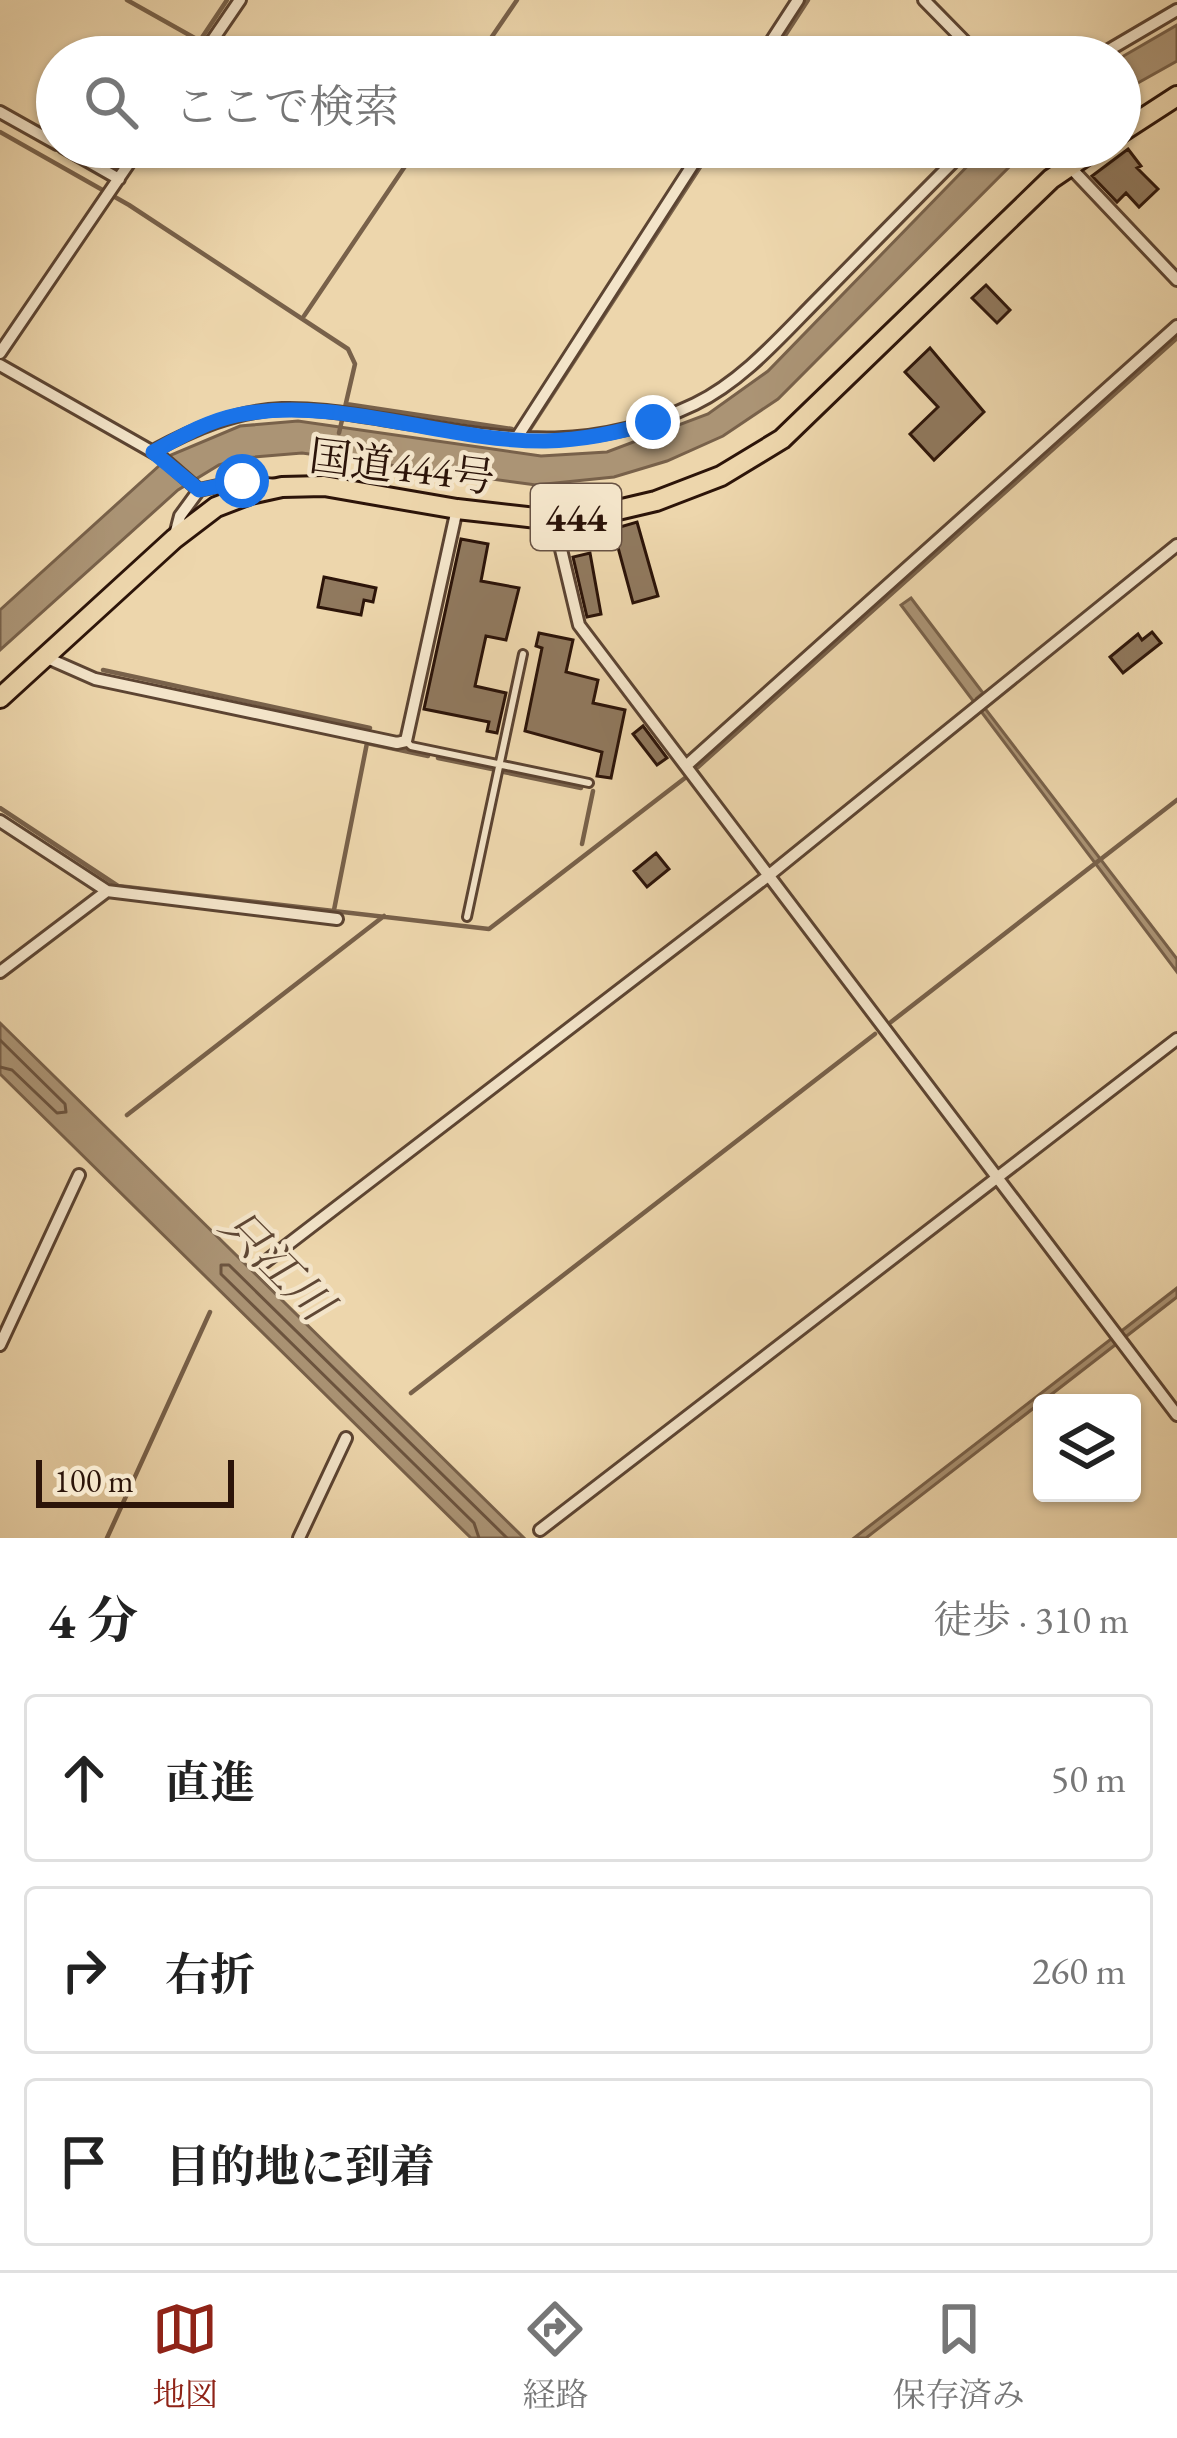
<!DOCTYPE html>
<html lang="ja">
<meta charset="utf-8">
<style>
body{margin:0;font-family:"EB Garamond","Noto Serif JP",serif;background:#f6f6f6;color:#222}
.controls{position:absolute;right:36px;bottom:36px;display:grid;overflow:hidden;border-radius:12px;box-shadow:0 3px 9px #0004}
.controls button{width:108px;height:108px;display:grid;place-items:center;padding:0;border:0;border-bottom:3px solid #e0e0e0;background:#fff;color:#222;font:60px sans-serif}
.scale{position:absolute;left:36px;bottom:30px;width:198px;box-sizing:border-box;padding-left:12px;border:6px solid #2c1409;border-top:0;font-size:33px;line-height:42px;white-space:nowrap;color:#2c1409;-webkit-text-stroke:9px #f3e4c9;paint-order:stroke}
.stop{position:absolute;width:36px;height:36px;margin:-27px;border:9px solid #1a73e8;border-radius:50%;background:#fff}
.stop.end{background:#1a73e8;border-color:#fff;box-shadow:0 3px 12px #0008}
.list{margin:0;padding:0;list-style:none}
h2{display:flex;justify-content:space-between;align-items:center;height:156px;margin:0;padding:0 48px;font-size:51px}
h2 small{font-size:39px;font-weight:400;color:#767676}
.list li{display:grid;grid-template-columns:78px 1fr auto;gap:36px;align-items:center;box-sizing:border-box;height:168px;margin:0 24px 24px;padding:0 24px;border:3px solid #e0e0e0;border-radius:12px}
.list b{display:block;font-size:45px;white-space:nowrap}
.list em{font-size:39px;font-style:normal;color:#767676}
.icon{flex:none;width:66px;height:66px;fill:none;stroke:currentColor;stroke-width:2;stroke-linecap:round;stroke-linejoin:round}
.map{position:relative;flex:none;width:1177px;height:1538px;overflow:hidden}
.search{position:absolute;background:#fff;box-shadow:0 3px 9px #0004;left:36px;right:36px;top:36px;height:132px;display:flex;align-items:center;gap:30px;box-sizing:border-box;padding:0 42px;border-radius:66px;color:#767676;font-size:45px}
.sheet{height:732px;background:#fff}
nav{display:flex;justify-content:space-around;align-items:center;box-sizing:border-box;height:168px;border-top:3px solid #e0e0e0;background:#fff;font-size:33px;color:#767676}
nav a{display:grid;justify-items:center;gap:6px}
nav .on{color:#8f2418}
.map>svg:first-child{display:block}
</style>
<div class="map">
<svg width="1177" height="1538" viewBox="0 0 1177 1538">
<rect width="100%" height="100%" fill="#edd6ac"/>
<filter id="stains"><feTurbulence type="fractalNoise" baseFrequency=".00167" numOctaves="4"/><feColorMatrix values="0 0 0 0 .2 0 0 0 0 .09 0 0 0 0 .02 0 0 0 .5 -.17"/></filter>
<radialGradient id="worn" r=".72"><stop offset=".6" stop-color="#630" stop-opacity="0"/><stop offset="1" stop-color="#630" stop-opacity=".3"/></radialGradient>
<!-- water -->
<path fill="#ab9475" stroke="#78614a" stroke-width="3" d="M 1177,25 L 1177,61 L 1120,93 L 1120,58 Z
M 986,147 L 1029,147 L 778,399 L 723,436 L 667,461 L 614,477 L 536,485 L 302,453 L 243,458 L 219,465 L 178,490 L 0,650 L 0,610 L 171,455 L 240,426 L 298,421 L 541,456 L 607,452 L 708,414 L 768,371 Z
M 911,598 L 983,693 L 977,698 L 1177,959 L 1177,972 L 901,605 Z
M 0,1023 L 524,1538 L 471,1538 L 0,1074 Z
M 1177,1288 L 1177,1297 L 866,1538 L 854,1538 Z"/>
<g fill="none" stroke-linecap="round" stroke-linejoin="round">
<!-- shore -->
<path stroke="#6c543f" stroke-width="3" d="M 0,1040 L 65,1104 L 66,1112 L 57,1113 L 12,1070 L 0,1067
M 479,1538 L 474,1523 L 221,1274 L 221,1265 L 229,1265 L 507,1538"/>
<!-- stream -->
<path stroke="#78614a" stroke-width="4.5" d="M 127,0 L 200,41
M 189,57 L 227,0
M 478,57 L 517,0
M 771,57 L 808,0
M 0,132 L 129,205 L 348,349 L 355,364 L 339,433
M 112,169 L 127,147
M 304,316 L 418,147
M 346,404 L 512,429
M 528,432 L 713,147
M 103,670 L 370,728
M 438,758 L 492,769
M 698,767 L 1177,338
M 504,772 L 581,788
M 0,808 L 118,886 L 489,929 L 685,778
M 582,844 L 593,791
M 334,910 L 367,743 L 428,756
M 891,1022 L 1177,800
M 127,1115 L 384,916
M 411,1393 L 875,1034
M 107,1538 L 210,1312"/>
</g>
<!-- building -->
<path fill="#90795e" stroke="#2c1409" stroke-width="3" d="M 1128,149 L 1141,166 L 1137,168 L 1158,189 L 1139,207 L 1126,193 L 1117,202 L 1092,176 Z
M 986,285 L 1010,310 L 997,323 L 972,298 Z
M 930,348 L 984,412 L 934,460 L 910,434 L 938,407 L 905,372 Z
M 637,522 L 658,596 L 633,603 L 613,529 Z
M 461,539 L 488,544 L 481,581 L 519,588 L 506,640 L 486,636 L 475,686 L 506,693 L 497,733 L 487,731 L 489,722 L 424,709 Z
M 590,553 L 601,614 L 587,617 L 573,557 Z
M 324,577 L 376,588 L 373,602 L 364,600 L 361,615 L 318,607 Z
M 1152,632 L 1161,643 L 1123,673 L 1110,657 L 1138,634 L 1142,640 Z
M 539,633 L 573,640 L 566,672 L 598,680 L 593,703 L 625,710 L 611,778 L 597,776 L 602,752 L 525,731 L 542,648 L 536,646 Z
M 643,726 L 667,758 L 657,765 L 633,734 Z
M 656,853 L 669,869 L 647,887 L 634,871 Z"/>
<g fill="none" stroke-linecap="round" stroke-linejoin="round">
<defs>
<path id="service" d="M 406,741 L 411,746 L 589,783
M 467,917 L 523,654"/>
<path id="minor" d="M 924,0 L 980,57
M 201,57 L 240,0
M 761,57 L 798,0
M 1097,57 L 1177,10
M 0,112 L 57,144
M 63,147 L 119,179
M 1069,166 L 1177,280
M 0,353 L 140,147
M 0,365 L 160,456 L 199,490 L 241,481 L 276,485
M 516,439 L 704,147
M 153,451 C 194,429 235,411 282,409 C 316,408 349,414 382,419 C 500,437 582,458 695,404 C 744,380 782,335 820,297 C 869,247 918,197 968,147
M 554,520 L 579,625 L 1177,1415
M 174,539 L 180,516 L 199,490
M 45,657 L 95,679 L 397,743 L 406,741 L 457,509
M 687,765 L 1177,326
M 0,821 L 107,891 L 337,919
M 0,972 L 107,891
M 265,1262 L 768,876 L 1177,545
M 0,1345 L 79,1175
M 540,1530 L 1177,1039
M 299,1538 L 346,1438"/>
<path id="trunk" d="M 1120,133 L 1177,96
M 0,698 L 174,539 L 216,507 L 250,494 L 282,487 L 324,486 L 457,509 L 554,520 L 605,513 L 656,501 L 721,476 L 782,439 L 1051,179 L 1098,147"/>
</defs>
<!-- service casing -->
<use href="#service" stroke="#5c4432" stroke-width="12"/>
<!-- minor casing -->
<use href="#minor" stroke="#5c4432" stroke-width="16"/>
<!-- trunk casing -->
<use href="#trunk" stroke="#2c1409" stroke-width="24"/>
<!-- service -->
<use href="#service" stroke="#f3e4c9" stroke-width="6"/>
<!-- minor -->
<use href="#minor" stroke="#f3e4c9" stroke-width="10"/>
<!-- trunk -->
<use href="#trunk" stroke="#edd6ac" stroke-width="18"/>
</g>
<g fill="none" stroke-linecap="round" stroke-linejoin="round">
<!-- route -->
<path stroke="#1a73e8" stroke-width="15" d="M 242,481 L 199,490 L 153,452 C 180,437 207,421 237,415 C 341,395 442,442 546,441 C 583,440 618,433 653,422"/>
</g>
<g text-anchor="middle" stroke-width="9" stroke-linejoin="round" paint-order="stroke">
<!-- shield labels -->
<rect fill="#f3e4c9" stroke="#685243" stroke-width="3" x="531" y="484" width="90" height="66" rx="9"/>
<g font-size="39" font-weight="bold" fill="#2c1409">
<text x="576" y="531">444</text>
</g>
<!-- street labels -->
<g font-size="42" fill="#2c1409" stroke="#f3e4c9">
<text transform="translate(402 466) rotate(7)" y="15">国道444号</text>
</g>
<!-- water labels -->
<g font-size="45" font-style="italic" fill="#5f4734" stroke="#f3e4c9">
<text transform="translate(277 1264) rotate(45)" y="16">只江川</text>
</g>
</g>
<rect width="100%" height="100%" filter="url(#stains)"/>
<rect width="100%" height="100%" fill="url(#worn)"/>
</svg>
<div class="controls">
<button><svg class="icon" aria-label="layers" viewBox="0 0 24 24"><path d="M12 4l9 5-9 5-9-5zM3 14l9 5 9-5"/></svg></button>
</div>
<div class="scale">100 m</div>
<div class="stop" style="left:242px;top:481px"></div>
<div class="stop end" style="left:653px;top:422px"></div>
<div class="search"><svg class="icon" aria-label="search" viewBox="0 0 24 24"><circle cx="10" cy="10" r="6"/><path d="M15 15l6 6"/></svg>ここで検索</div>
</div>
<section class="sheet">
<h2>4 分<small>徒歩 · 310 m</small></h2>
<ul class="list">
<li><svg class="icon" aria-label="ahead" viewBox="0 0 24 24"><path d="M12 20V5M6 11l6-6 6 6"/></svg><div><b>直進</b></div><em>50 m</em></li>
<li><svg class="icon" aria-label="right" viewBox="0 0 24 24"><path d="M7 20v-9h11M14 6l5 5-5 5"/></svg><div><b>右折</b></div><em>260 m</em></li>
<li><svg class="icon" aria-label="arrive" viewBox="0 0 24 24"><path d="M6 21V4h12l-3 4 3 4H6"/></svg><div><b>目的地に到着</b></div></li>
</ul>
</section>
<nav>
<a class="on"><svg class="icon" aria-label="map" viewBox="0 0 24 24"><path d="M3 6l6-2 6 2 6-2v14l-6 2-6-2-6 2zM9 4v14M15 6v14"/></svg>地図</a>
<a><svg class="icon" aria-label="directions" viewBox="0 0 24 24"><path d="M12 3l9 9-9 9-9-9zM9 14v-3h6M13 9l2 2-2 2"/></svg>経路</a>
<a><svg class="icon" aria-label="saved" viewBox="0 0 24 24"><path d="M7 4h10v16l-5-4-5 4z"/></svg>保存済み</a>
</nav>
